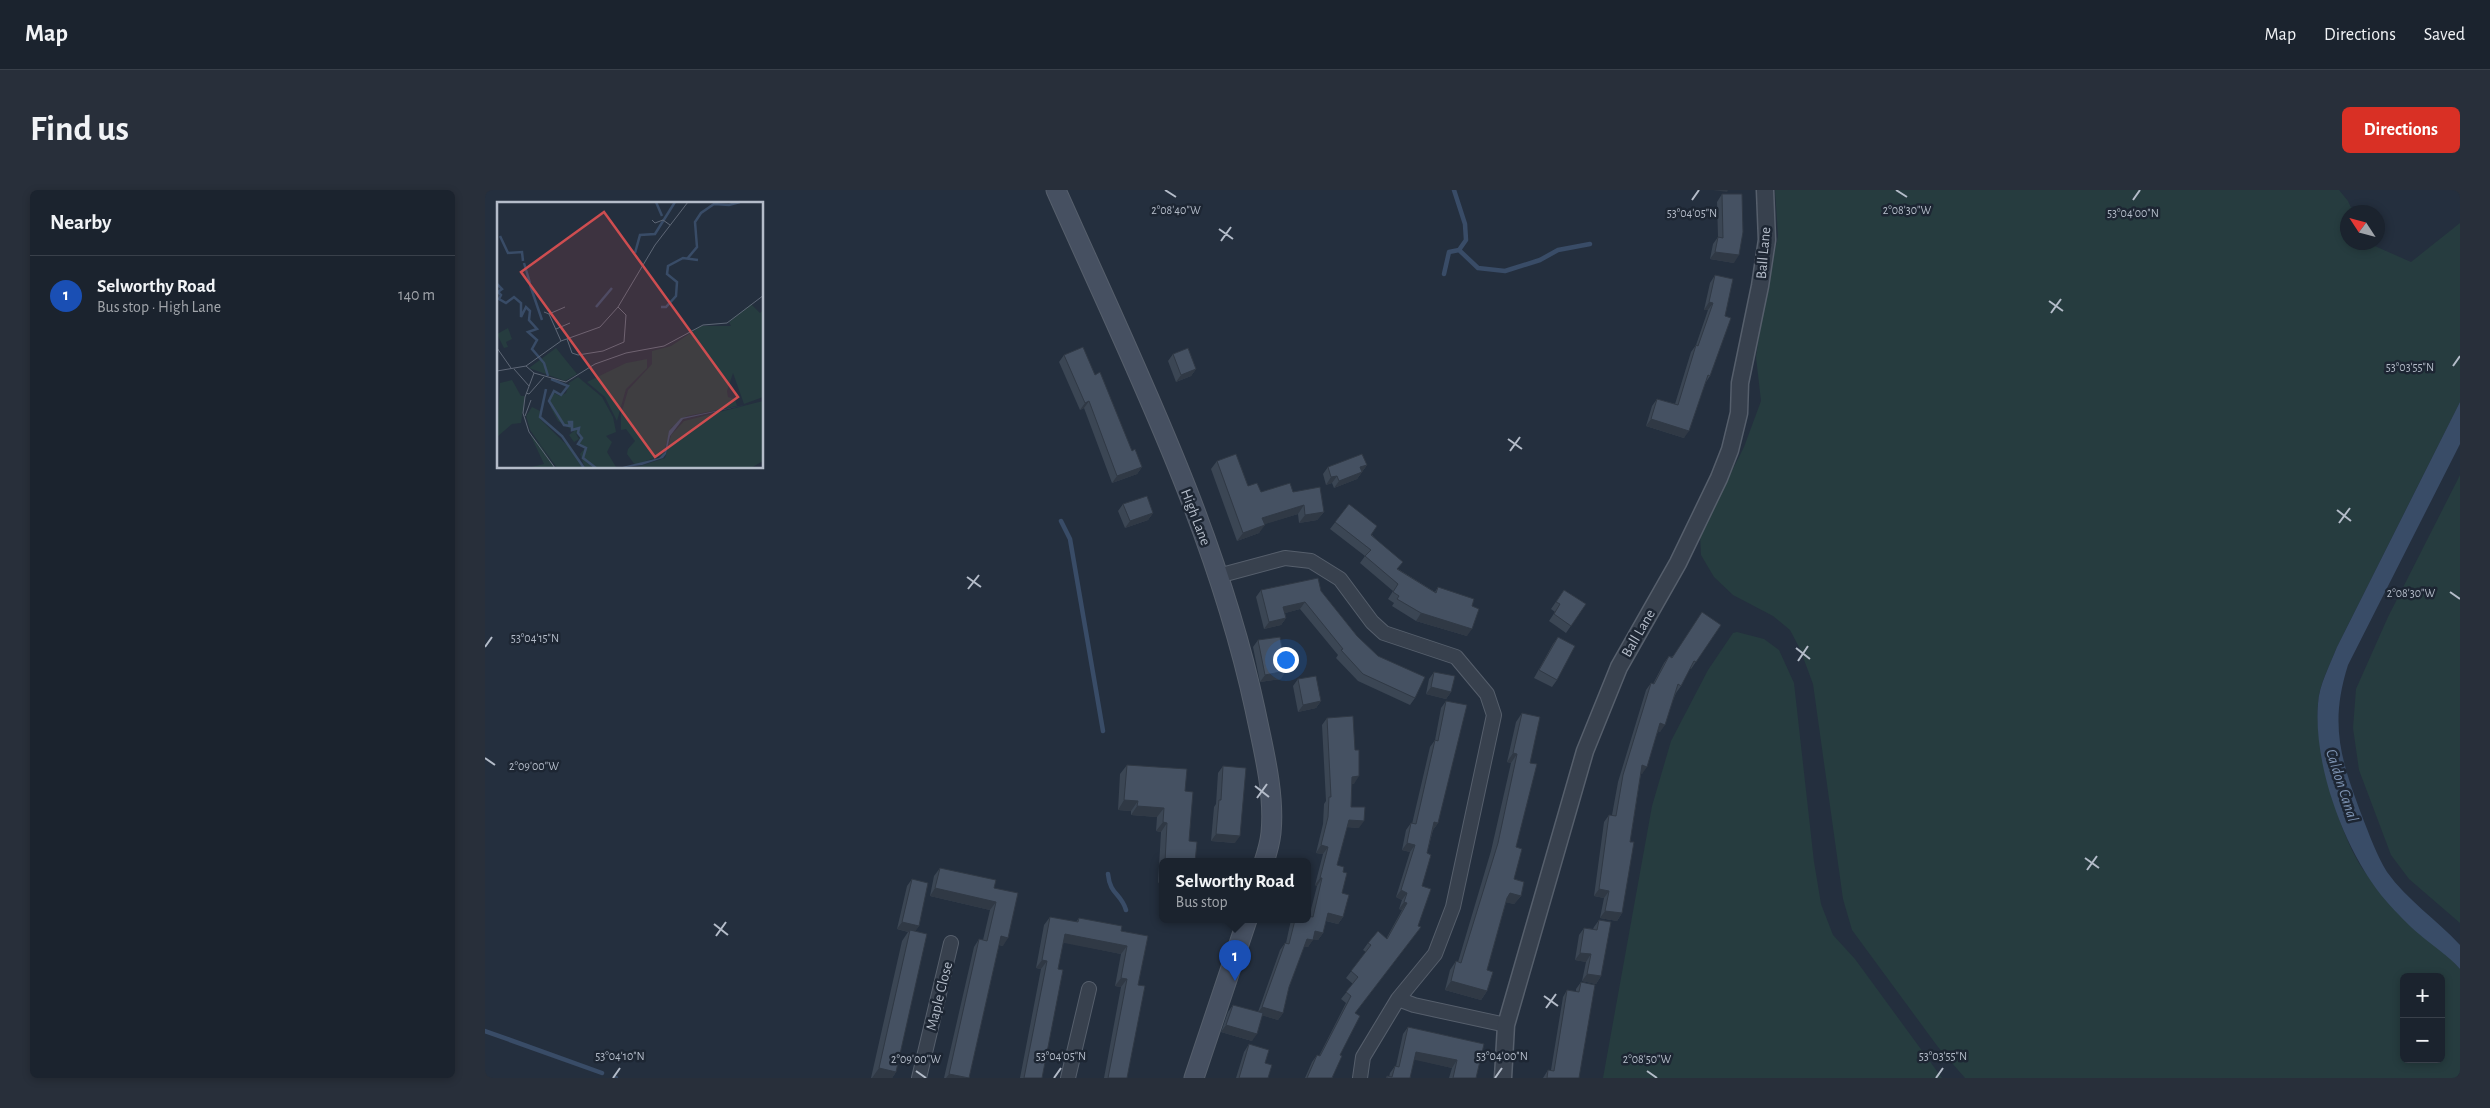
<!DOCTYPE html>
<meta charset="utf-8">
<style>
body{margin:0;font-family:"Alegreya Sans",sans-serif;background:#282f3a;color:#f1f3f6}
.controls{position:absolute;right:15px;bottom:15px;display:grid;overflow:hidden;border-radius:8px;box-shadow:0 2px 8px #0003}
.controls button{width:45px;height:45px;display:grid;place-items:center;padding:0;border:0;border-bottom:1px solid #39404a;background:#1b232e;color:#f1f3f6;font:25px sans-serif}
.compass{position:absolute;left:1855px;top:15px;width:45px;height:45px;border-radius:50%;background:#1b232e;box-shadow:0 2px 8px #0003;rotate:306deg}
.you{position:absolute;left:800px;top:469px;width:18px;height:18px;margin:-12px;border:4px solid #fff;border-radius:50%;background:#1a73e8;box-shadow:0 0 0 8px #1a73e833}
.badge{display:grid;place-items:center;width:32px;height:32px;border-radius:50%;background:#d93025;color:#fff;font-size:16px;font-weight:700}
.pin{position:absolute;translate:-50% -41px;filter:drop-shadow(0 1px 2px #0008)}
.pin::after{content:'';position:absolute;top:26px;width:18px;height:15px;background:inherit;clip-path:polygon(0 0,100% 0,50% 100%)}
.popup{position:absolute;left:674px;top:668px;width:152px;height:65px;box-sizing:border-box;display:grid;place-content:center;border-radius:8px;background:#1b232e;filter:drop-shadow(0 1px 4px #0005);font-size:16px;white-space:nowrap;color:#a0a4aa}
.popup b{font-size:19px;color:#f1f3f6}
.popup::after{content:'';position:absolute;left:50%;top:100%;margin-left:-10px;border:10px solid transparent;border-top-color:#1b232e}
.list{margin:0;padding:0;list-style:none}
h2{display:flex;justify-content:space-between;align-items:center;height:65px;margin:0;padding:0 20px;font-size:21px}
h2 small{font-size:16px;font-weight:400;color:#a0a4aa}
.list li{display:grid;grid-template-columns:32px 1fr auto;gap:15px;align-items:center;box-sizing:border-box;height:80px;padding:0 20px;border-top:1px solid #39404a}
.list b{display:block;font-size:19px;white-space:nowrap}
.list p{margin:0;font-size:16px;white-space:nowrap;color:#a0a4aa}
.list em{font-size:16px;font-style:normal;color:#a0a4aa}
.map{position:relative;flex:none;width:1975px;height:888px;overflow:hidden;border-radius:8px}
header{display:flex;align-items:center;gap:30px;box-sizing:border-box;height:70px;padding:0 25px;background:#1b232e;border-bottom:1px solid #39404a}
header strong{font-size:24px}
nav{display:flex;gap:28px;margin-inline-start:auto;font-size:18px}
.intro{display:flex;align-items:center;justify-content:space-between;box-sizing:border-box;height:120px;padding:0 30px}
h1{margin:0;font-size:35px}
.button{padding:12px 22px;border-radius:8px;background:#d93025;color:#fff;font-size:18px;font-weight:700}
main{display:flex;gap:30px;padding:0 30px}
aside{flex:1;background:#1b232e;border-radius:8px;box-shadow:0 2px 8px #0003}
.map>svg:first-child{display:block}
</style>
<header>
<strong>Map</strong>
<nav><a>Map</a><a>Directions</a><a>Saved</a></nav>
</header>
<div class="intro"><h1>Find us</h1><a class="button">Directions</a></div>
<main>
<aside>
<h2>Nearby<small></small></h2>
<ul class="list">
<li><span class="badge" style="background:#1a4fb4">1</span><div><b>Selworthy Road</b><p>Bus stop · High Lane</p></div><em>140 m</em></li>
</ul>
</aside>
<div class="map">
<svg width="1975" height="888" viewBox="0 0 1975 888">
<rect width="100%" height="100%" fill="#242f3e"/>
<!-- green -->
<path fill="#263c3f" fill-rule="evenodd" d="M 1290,0 L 1854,0 L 1863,11 L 1868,22 L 1862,22 L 1862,52 L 1883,53 L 1926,72 L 1975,33 L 1975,212 L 1852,457 C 1845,475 1834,494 1833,514 C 1829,555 1856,656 1884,687 C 1912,719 1948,746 1975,779 L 1975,888 L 1480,888 L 1453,857 L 1367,740 L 1358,709 L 1328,494 L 1315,459 L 1305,440 L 1288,426 L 1248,405 L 1229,387 L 1216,365 L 1215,344 L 1259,257 L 1276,211 L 1271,167 L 1279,112 L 1293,46 ZM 1919,787 L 1956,787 L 1956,869 L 1919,869 Z
M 1975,285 L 1975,733 L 1924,689 L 1906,665 L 1874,580 L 1868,538 L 1871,499 L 1903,427 Z
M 1252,442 L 1279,449 L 1294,460 L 1309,493 L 1329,672 L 1336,714 L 1348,745 L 1370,769 L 1457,888 L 1118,888 L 1167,616 L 1186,551 L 1223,480 L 1248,443 Z"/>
<!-- water -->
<path fill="#394c67" d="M 1975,212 L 1975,254 L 1863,475 C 1844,535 1856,570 1877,626 C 1884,644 1892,666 1902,682 C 1922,710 1952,730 1975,755 L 1975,779 C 1964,766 1948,756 1934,744 C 1923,735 1912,723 1902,712 C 1861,665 1828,577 1833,514 C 1834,495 1845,475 1852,457 Z"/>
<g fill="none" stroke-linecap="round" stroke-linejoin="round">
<!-- stream -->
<path stroke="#394c67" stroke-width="4.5" d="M 974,60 L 993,78 L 1020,81 L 1055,70 L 1073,60 L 1105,54
M 959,84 L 964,62 L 974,60 L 981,50 L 980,34 L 969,0
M 576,331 L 585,349 L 618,541
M 623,684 C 625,705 636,703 641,720
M 0,841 L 117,883
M 130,888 L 131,888"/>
<defs>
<path id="minor" d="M 733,386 L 800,368 L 826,371 L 855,389 L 887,432 L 899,443 L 971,467 L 1002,504 L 1009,525 L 968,717 L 950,764 L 913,809 L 878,867 L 875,888
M 913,809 L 929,815 L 1021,835
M 434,888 L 466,753
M 583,888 L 604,799"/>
<path id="tertiary" d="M 1018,888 L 1021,835 L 1100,561 L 1134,477 L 1193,373 L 1234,288 L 1245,260 L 1254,223 L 1255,193 L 1275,96 L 1282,50 L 1280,0"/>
<path id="secondary" d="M 571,0 C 646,169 731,338 770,519 C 778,558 790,603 786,643 C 785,652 782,663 779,672
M 709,888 L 762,730"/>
</defs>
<!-- minor casing -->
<use href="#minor" stroke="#565f6c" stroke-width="16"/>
<!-- tertiary casing -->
<use href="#tertiary" stroke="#565f6c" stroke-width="19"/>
<!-- secondary casing -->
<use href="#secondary" stroke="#565f6c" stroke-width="21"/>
<!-- minor -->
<use href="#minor" stroke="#38414e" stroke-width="14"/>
<!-- tertiary -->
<use href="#tertiary" stroke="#38414e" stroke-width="16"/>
<!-- secondary -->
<use href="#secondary" stroke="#465061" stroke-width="19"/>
</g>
<!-- wall -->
<path fill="#3b4654" d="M 1237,4 L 1249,73 L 1225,69 L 1228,54 L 1233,47 L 1232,12 Z
M 1230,85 L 1225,186 L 1221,192 L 1199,248 L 1161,236 L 1167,216 L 1172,209 L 1190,214 L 1206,162 L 1211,155 L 1223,120 L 1219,120 L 1225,93 Z
M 688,164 L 711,179 L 706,186 L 691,192 L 683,171 Z
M 579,165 L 610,185 L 647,261 L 657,277 L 652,284 L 627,293 L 599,218 L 595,220 L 574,172 Z
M 732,271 L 763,296 L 776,302 L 808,302 L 839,322 L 832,330 L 814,333 L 813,324 L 779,334 L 774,343 L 752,351 L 726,279 Z
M 882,275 L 872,289 L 849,298 L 847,293 L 841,295 L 838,284 L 843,277 Z
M 638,314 L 668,323 L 663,330 L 640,338 L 633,321 Z
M 864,314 L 913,379 L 950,402 L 953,397 L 987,416 L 982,446 L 931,431 L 907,416 L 909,413 L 903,409 L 908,401 L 875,373 L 880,366 L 845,339 Z
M 776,400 L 836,401 L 872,446 L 930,508 L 925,515 L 873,491 L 851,468 L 853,465 L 815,419 L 800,423 L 801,428 L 796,435 L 779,439 L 771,407 Z
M 1079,400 L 1101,414 L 1081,443 L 1064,431 L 1070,422 L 1066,419 Z
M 1236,435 L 1206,479 L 1205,478 L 1196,496 L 1191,503 L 1175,542 L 1173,541 L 1157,584 L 1156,583 L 1145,652 L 1137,723 L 1132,731 L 1115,728 L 1119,708 L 1109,706 L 1119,632 L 1124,625 L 1127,625 L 1133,592 L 1161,500 L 1166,493 L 1168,494 L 1179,473 L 1184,466 L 1186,467 Z
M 1073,447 L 1072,490 L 1067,497 L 1049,488 L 1068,454 Z
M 773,450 L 796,489 L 775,492 L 768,457 Z
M 949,482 L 966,502 L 961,509 L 941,504 L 944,489 Z
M 813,489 L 836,511 L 831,518 L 813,522 L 808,496 Z
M 961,511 L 953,633 L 948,640 L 942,663 L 937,696 L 933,736 L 936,737 L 870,823 L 847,888 L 820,888 L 827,872 L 832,865 L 834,866 L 861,813 L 856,809 L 868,794 L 861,788 L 881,762 L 878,760 L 883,753 L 901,749 L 917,720 L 914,719 L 917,710 L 911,707 L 925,662 L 917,660 L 921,640 L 926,633 L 927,634 L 945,557 L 950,550 L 956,518 Z
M 1037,523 L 1045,573 L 1031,657 L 1029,689 L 1036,706 L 1029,714 L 1021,712 L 1002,780 L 1002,801 L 996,810 L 960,800 L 965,780 L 971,771 L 973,772 L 1006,661 L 1026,573 L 1022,572 L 1031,532 Z
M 842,528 L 869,594 L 867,594 L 866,617 L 874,638 L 862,637 L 852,675 L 858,682 L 857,703 L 858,727 L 853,734 L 841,731 L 838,743 L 833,750 L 828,749 L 823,757 L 819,756 L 804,797 L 798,823 L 793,830 L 777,825 L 767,851 L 736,842 L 743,822 L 748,815 L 773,822 L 795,760 L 800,753 L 801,753 L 806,730 L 822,730 L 824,727 L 832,696 L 830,695 L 838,664 L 831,663 L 838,634 L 839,614 L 841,611 L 837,535 Z
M 642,575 L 700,601 L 704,651 L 710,672 L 678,672 L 678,693 L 673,693 L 676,642 L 671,641 L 672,627 L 646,625 L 646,621 L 633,620 L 635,584 Z
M 738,576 L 750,653 L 726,651 L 729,617 L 731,614 L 733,583 Z
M 455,678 L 509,698 L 518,756 L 514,755 L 484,888 L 459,888 L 489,757 L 494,749 L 498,750 L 505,720 L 445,706 L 449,686 Z
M 427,689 L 434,736 L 430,741 L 411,882 L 407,888 L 386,888 L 417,751 L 423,742 L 412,739 L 422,696 Z
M 565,727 L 591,732 L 594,728 L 636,741 L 663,746 L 653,795 L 642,888 L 619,888 L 636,797 L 630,796 L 636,764 L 578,752 L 573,779 L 557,888 L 535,888 L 556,779 L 551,778 L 559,735 Z
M 1114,730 L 1116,786 L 1111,794 L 1097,791 L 1101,772 L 1090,770 L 1094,745 L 1099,738 L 1108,739 L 1109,737 Z
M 1096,792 L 1094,888 L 1058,888 L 1063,880 L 1066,880 L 1078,807 L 1082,800 L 1091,802 L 1091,799 Z
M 923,837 L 999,854 L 991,888 L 964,888 L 967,878 L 929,869 L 925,888 L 901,888 L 902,886 L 904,887 L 905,883 L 910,876 L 911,876 L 918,844 Z
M 764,854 L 780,873 L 783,888 L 751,888 L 759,862 Z"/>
<!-- shaded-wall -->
<path fill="#303945" d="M 1228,0 L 1243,0 L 1242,2 Z
M 1230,62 L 1254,65 L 1249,73 L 1225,69 Z
M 1224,112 L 1228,113 L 1223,120 L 1219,120 Z
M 711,179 L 706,186 L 691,192 L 696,185 Z
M 604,211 L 599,218 L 595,220 L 600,213 Z
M 1166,229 L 1204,241 L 1199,248 L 1161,236 Z
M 882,275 L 877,282 L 875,277 Z
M 657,277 L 652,284 L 627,293 L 632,286 Z
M 877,282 L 872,289 L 849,298 L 854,291 Z
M 852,286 L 847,293 L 841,295 L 846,287 Z
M 819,315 L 813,324 L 771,337 L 777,328 Z
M 839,322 L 832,330 L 814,333 L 820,325 Z
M 668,323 L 663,330 L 640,338 L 645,331 Z
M 780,335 L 774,343 L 752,351 L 758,343 Z
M 820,412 L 815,419 L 793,425 L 798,417 Z
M 936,423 L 987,439 L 982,446 L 931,431 Z
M 801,428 L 796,435 L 779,439 L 784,432 Z
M 801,481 L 796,489 L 775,492 L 780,485 Z
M 946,497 L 966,502 L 961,509 L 941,504 Z
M 836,511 L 831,518 L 813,522 L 818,515 Z
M 1175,533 L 1180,535 L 1175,542 L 1170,540 Z
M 1028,563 L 1032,564 L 1026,573 L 1022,572 Z
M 1157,575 L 1162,577 L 1157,584 L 1152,582 Z
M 874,586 L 869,594 L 862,594 L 867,587 Z
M 639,610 L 653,611 L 646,621 L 633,620 Z
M 652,616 L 679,618 L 672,627 L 646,625 Z
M 864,630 L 879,631 L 874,638 L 859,637 Z
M 678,632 L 682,633 L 676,642 L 671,641 Z
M 949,632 L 953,633 L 948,640 Z
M 731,644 L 755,646 L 750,653 L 726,651 Z
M 922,653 L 930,655 L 925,662 L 917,660 Z
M 836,655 L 843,657 L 838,664 L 831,663 Z
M 678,686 L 678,693 L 673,693 Z
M 835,688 L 837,688 L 832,696 L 830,695 Z
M 450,698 L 511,712 L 505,720 L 445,706 Z
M 1114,699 L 1124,701 L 1119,708 L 1109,706 Z
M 916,700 L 922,703 L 917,710 L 911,707 Z
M 1025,703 L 1036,706 L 1029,714 L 1019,712 Z
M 919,712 L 922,713 L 917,720 L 914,719 Z
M 1120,721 L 1137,723 L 1132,731 L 1115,728 Z
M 843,723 L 858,727 L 853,734 L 838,730 Z
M 702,730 L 719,730 L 718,732 Z
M 417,732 L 434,736 L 429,743 L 425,740 L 424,742 L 412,739 Z
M 830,741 L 838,743 L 833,750 L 825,749 Z
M 580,744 L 642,756 L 636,764 L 574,752 Z
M 516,746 L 523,748 L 518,756 L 511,754 Z
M 822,749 L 828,750 L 823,757 L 817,756 Z
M 1095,763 L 1106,764 L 1101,772 L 1090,770 Z
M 557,770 L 562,771 L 556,779 L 551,778 Z
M 1102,784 L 1116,786 L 1111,794 L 1097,791 Z
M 636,788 L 642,789 L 636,797 L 630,796 Z
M 966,791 L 1002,801 L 996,810 L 960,800 Z
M 777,817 L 798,823 L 793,830 L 772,824 Z
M 741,835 L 772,844 L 767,851 L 736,842 Z
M 931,862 L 972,870 L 967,878 L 926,869 Z
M 394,878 L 411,882 L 407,888 L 387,888 Z
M 464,884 L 483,888 L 461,888 Z"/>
<!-- building -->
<path fill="#455162" stroke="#303945" d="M 1237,4 L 1257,4 L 1258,42 L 1254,65 L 1230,62 L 1233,47 L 1238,48 Z
M 1230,85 L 1248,89 L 1240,126 L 1246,128 L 1225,186 L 1223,185 L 1204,241 L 1166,229 L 1172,209 L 1193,215 L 1211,155 L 1213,156 L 1228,113 L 1224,112 Z
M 598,157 L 610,185 L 615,182 L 647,261 L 650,259 L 657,277 L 632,286 L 604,211 L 600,213 L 579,165 Z
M 703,158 L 711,179 L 696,185 L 688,164 Z
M 751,264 L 763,296 L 772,293 L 776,302 L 805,293 L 808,302 L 835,297 L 839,322 L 820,325 L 819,315 L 777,328 L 780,335 L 758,343 L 732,271 Z
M 877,264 L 882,275 L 875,277 L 877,282 L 854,291 L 852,286 L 846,287 L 843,277 Z
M 662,306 L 668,323 L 645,331 L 638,314 Z
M 864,314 L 892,336 L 886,345 L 918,372 L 912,379 L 951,403 L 953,397 L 989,409 L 987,416 L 994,419 L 987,439 L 936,423 L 912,409 L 914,406 L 908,402 L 913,394 L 880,366 L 886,360 L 850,332 Z
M 833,388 L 836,401 L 872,446 L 893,466 L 940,487 L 930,508 L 878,484 L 856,460 L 858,459 L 820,412 L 798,417 L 801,428 L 784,432 L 776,400 Z
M 1079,400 L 1101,414 L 1086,436 L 1069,424 L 1075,414 L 1071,412 Z
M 1217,422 L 1236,435 L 1211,472 L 1209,471 L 1196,496 L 1193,494 L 1180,535 L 1175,533 L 1162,577 L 1157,575 L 1145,652 L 1149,652 L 1137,723 L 1120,721 L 1124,701 L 1114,699 L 1124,625 L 1131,626 L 1138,585 L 1166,493 L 1169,494 L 1184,466 L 1187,468 Z
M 795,447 L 801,481 L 780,485 L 773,450 Z
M 1073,447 L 1090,456 L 1072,490 L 1054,480 Z
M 949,482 L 970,486 L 966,502 L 946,497 Z
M 831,486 L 836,511 L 818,515 L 813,489 Z
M 961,511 L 982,515 L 953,633 L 949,632 L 942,663 L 946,665 L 937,696 L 946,699 L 933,736 L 936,737 L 870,823 L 875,826 L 855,865 L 857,866 L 847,888 L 822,888 L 832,865 L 835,866 L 866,806 L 861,802 L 873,787 L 866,781 L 886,755 L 883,753 L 893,741 L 902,749 L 922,713 L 919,712 L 922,703 L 916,700 L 930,655 L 922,653 L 926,633 L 931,634 L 950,550 L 953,551 Z
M 1037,523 L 1055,527 L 1045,573 L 1052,574 L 1031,657 L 1037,659 L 1029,689 L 1039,692 L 1036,706 L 1025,703 L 1022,708 L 1002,780 L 1008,782 L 1002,801 L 966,791 L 971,771 L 976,773 L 1013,653 L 1032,564 L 1028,563 Z
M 868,526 L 870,560 L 874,560 L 874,586 L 867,587 L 866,617 L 880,617 L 879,631 L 864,630 L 852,675 L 859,677 L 858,682 L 862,683 L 857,703 L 864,705 L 858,727 L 843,723 L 838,743 L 830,741 L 828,750 L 822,749 L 804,797 L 798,823 L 777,817 L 800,753 L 804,754 L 810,730 L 822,730 L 822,726 L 828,727 L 837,688 L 835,688 L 843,657 L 836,655 L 843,627 L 844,607 L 846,607 L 842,528 Z
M 642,575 L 702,579 L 700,601 L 708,602 L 704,651 L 712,652 L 710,672 L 680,672 L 682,633 L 678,632 L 679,618 L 652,616 L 653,611 L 639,610 Z
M 738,576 L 761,578 L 755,646 L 731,644 L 734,610 L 736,610 Z
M 455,678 L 511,690 L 509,698 L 533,703 L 523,748 L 516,746 L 484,888 L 464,884 L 494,749 L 502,751 L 511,712 L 450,698 Z
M 427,689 L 443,693 L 434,736 L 417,732 Z
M 565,727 L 593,732 L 594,728 L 637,736 L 636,741 L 663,746 L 653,795 L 660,796 L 642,888 L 623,888 L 642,789 L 636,788 L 642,756 L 580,744 L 573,779 L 578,780 L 557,888 L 539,888 L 562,771 L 557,770 Z
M 1114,730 L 1126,732 L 1116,786 L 1102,784 L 1106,764 L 1095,763 L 1099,738 L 1112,740 Z
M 425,740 L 442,744 L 411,882 L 394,878 Z
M 1096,792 L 1110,795 L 1094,888 L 1062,888 L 1063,880 L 1069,881 L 1082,800 L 1094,802 Z
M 748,815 L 778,823 L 772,844 L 741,835 Z
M 923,837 L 999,854 L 991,888 L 968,888 L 972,870 L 931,862 L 925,888 L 902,888 L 902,886 L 907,887 L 910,876 L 914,877 Z
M 764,854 L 784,860 L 780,873 L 787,875 L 783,888 L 754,888 Z"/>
<!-- ticks -->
<path fill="none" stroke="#b4bcc9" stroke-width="2" d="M 680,0 L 691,7M 1411,0 L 1422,7M 1207,10 L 1214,0M 1648,10 L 1655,0M 734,39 L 748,49M 736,51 L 746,37M 1564,111 L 1578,121M 1566,123 L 1576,109M 1968,176 L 1975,166M 1023,249 L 1037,259M 1025,261 L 1035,247M 1852,320 L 1866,331M 1854,333 L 1865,318M 482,387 L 496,397M 483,399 L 494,385M 1965,402 L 1975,409M 0,457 L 7,447M 1311,458 L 1325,469M 1313,471 L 1323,456M 0,568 L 10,575M 770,596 L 784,607M 772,608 L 782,594M 1600,668 L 1614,678M 1602,680 L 1612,666M 229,734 L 243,745M 231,746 L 241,732M 1059,806 L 1073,816M 1061,818 L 1071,804M 431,881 L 441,888M 1162,881 L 1172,888M 128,888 L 135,878M 569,888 L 576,878M 1010,888 L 1017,878M 1451,888 L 1458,878"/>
<g text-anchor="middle" stroke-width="5" stroke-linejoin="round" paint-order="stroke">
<!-- street labels -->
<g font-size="15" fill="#b4bcc9" stroke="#1d2633">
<text transform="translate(1278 63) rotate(-85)" y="5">Ball Lane</text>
<text transform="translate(711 327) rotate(69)" y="5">High Lane</text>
<text transform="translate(1153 443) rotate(-60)" y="5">Ball Lane</text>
<text transform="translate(454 806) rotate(-76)" y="5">Maple Close</text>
</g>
<!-- water labels -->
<g font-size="16" font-style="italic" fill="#7c92b1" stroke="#1d2633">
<text transform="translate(1858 595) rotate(72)" y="6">Caldon Canal</text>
</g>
</g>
<!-- overview -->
<g transform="translate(12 12)">
<rect width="266" height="266" fill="#242f3e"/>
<path d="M 254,102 L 263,111 L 266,108 L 266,195 L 247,202 L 236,171 L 230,189 L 231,195 L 238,197 L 240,204 L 190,214 L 174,226 L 166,253 L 138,263 L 130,252 L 131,247 L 138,239 L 129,227 L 124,228 L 124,212 L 131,188 L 155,162 L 155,149 L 174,144 L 204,124 L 234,124 L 232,120 ZM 11,126 L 15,137 L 9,140 L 11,145 L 7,146 L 0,132 ZM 59,146 L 80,172 L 68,179 L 32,166 ZM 150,157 L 150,166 L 129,187 L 120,219 L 108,195 L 90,180 L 129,161 ZM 81,175 L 105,195 L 116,215 L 119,230 L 109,234 L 115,240 L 110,250 L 119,265 L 88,266 L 83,252 L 88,246 L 80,242 L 83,235 L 78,230 L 82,237 L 77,240 L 72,233 L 77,229 L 61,219 L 54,206 L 52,195 L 57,191 L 63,194 L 69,191 L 72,181 ZM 15,178 L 24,194 L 28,194 L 24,221 L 15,222 L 0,235 L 3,181 ZM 266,199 L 266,259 L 254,266 L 137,266 L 168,256 L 174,233 L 187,219 ZM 35,205 L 43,209 L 43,217 L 75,248 L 86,266 L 60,266 L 33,228 L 29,214 ZM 33,232 L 44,244 L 58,266 L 30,266 L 47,262 Z" fill="#263c3f"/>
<path d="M 248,203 L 186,217 L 173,234 L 169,252 L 166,256 L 145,263 L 121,266 L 162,256 L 168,250 L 172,229 L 184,216 Z" fill="#394c67"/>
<path fill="none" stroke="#394c67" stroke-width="2.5" d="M 159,0 L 165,14M 3,34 L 11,51 L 25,50 L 26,59M 138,51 L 143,33 L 158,32 L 178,0M 190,57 L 200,45 L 198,20 L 204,11 L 217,2 L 232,3 L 243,0M 27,61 L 33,81M 0,82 L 5,87 L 1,90 L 4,93 L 2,97 L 9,101 L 17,95 L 24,101 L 24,115 L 29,105 L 33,109 L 32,118 L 40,127 L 31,130 L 40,138 L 35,147 L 47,161 L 51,174M 33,83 L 45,118M 99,105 L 115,86M 164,105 L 169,105 L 179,94 L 180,80 L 170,72 L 171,64 L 186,56 L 201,58M 54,177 L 71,184 L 64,193 L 57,189 L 52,199 L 67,223 L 73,224 L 72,220 L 75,220 L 75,228 L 82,226 L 81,231 L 85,236 L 81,242 L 89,246 L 86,256 L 99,266M 49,187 L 43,215 L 65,234 L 87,266"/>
<path fill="none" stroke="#5e6776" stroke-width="1" d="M 155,18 L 158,21 L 166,18 L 173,23M 47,110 L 52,112 L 64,139M 52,112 L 68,105M 59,127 L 73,121M 70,137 L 75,151 L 81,153 L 106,149 L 127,140 L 129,113 L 121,105M 0,146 L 14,166M 29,164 L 37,171 L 69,180 L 98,162 L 129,151 L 167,144 L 206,123 L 230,121 L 267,93M 17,167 L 32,184M 0,169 L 29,164 L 64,139 L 103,125 L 121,105 L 158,43 L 191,0M 37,171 L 28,195 L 26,211 L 32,230 L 58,266M 29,191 L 32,192 L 47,175M 28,214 L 34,198"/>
<path fill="#ce4d50" fill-opacity="0.15" stroke="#ce4d50" stroke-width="2.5" d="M 107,10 L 241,195 L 158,255 L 24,70 Z"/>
<rect width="266" height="266" fill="none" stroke="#b4bcc9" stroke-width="2.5"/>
</g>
<g font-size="12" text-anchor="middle" fill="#b4bcc9" stroke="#1d2633" stroke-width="5" stroke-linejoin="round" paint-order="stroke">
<text x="691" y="24">2°08'40"W</text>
<text x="1422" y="24">2°08'30"W</text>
<text x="1207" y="27">53°04'05"N</text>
<text x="1648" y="27">53°04'00"N</text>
<text x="1925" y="181">53°03'55"N</text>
<text x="1926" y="407">2°08'30"W</text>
<text x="50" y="452">53°04'15"N</text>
<text x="49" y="580">2°09'00"W</text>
<text x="135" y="870">53°04'10"N</text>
<text x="576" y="870">53°04'05"N</text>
<text x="1017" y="870">53°04'00"N</text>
<text x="1458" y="870">53°03'55"N</text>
<text x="431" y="873">2°09'00"W</text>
<text x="1162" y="873">2°08'50"W</text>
</g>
</svg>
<div class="controls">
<button>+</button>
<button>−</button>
</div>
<svg class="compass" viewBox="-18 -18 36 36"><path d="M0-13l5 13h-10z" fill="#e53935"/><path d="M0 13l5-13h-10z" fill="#a0a4aa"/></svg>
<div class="you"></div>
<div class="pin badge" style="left:750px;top:791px;background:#1a4fb4">1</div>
<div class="popup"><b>Selworthy Road</b>Bus stop</div>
</div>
</main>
